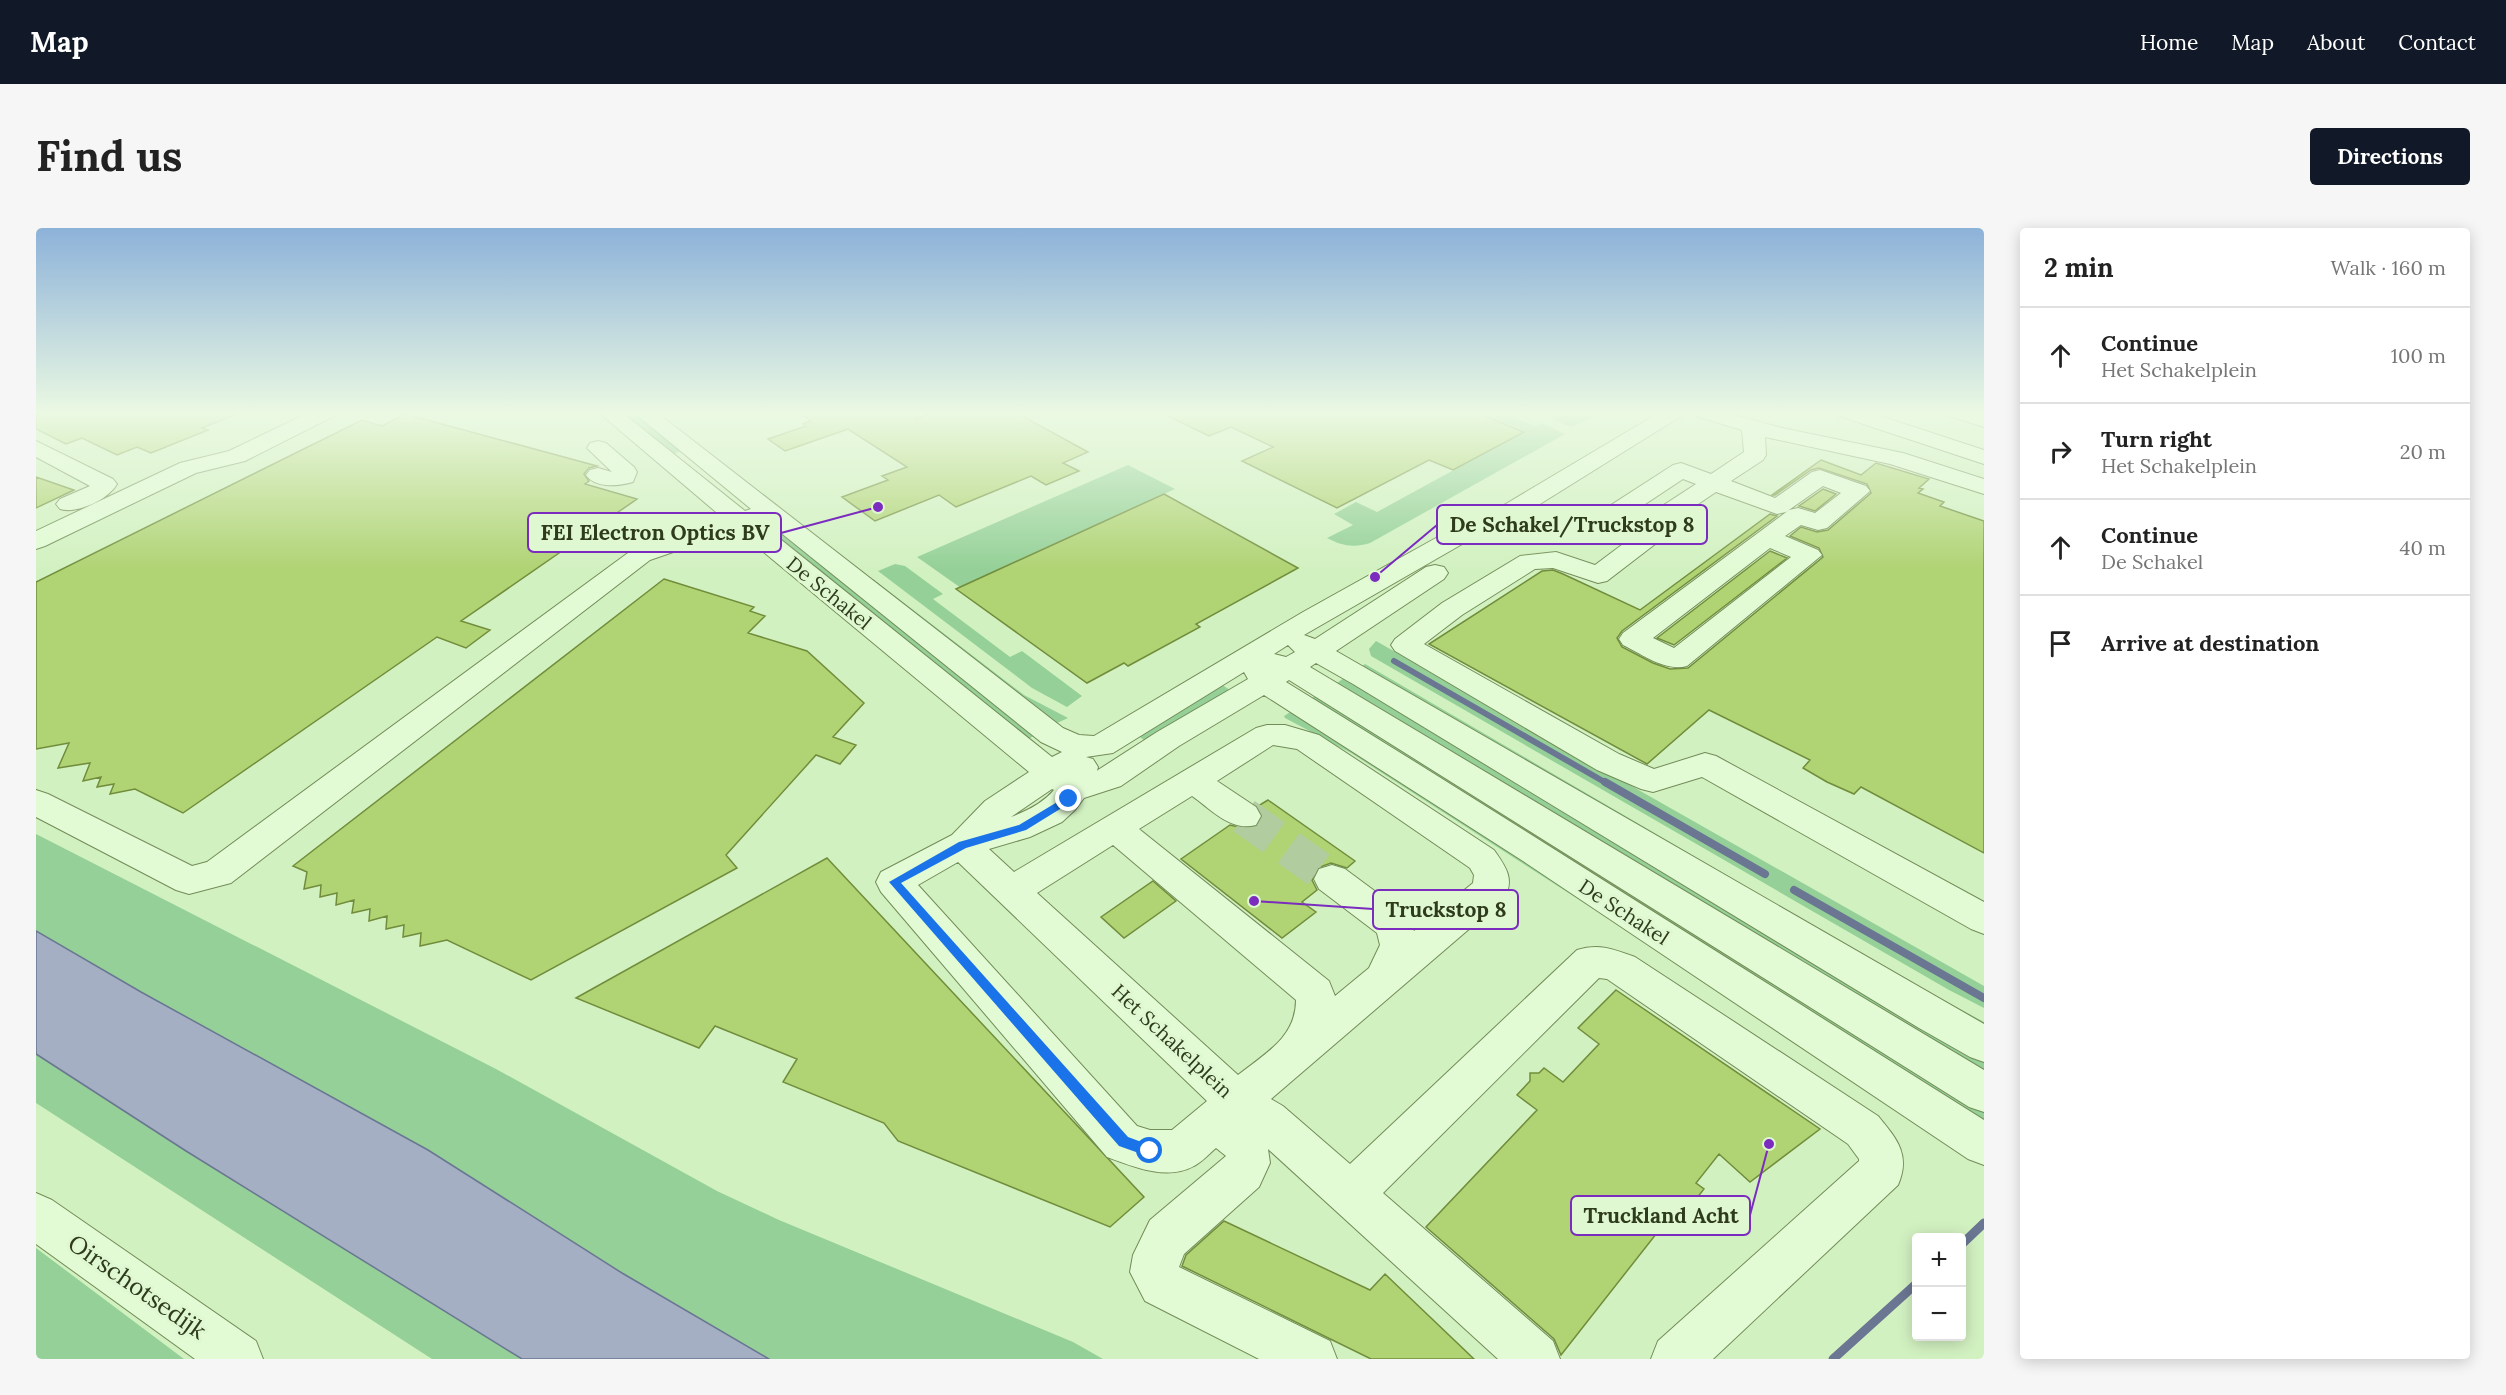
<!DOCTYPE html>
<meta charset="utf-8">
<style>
body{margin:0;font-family:Lora,serif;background:#f6f6f6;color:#222}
.controls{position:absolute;right:18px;bottom:18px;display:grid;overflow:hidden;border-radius:6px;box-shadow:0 3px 15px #0003}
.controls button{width:54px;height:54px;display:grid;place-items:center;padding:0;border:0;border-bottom:2px solid #e0e0e0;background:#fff;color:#222;font:30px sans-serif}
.stop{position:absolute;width:18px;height:18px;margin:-14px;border:4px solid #1a73e8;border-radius:50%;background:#fff}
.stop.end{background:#1a73e8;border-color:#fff;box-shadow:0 2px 6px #0008}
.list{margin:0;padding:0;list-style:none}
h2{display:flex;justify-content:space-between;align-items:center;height:78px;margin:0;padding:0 24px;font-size:26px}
h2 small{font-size:20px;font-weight:400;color:#767676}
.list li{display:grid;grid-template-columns:39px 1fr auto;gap:18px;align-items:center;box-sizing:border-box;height:96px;padding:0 24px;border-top:2px solid #e0e0e0}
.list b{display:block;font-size:22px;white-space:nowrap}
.list p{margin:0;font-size:20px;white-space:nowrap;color:#767676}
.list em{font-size:20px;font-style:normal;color:#767676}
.icon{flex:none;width:33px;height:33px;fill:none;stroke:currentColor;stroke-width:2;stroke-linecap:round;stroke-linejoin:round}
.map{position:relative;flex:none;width:1948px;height:1131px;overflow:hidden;border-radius:6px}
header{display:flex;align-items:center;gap:36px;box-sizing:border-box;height:84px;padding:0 30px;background:#111827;color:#fff}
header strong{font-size:28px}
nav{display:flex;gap:33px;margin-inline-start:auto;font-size:21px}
.intro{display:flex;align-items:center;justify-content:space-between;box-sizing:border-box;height:144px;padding:0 36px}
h1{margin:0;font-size:42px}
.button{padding:15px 27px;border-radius:6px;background:#111827;color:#fff;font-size:21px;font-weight:700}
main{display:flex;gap:36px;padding:0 36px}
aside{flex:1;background:#fff;border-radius:6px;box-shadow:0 3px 15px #0003}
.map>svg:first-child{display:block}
</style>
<header>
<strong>Map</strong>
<nav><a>Home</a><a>Map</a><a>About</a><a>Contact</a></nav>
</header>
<div class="intro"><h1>Find us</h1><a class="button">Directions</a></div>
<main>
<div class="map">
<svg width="1948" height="1131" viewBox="0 0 1948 1131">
<rect width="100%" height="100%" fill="#d2f1c1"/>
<!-- green -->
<path fill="#94d097" d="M 580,183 L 597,183 L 645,223 L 638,226 Z
M 1527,183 L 1571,183 L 1535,199 L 1513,190 Z
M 1463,184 L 1500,198 L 1506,195 L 1529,206 L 1334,315 C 1318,320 1306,318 1291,310 L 1317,297 L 1298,286 L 1320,274 L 1341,284 L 1489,203 L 1453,189 Z
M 1092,237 L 1139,261 L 925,360 L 881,329 Z
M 739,300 L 1003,505 L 989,513 L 733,302 Z
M 859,336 L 869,338 L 907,366 L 897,371 L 974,429 L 986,423 L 1046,468 L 1031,479 L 996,460 L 842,343 Z
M 837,351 L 988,467 L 1032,490 L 1019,496 L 833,352 Z
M 1340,413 L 1948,758 L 1948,780 L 1913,762 L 1335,428 L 1333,421 Z
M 1329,436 L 1860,746 L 1948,794 L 1948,804 L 1324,440 Z
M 1311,448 L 1948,829 L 1948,853 L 1298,457 Z
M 1185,456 L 1198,465 L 1113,516 L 1100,506 Z
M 1284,465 L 1948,878 L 1948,898 L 1274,471 Z
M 1259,481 L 1575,689 L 1573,691 L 1315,525 L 1249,490 L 1248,488 Z
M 0,606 L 460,841 L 681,963 L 743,992 L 1037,1114 L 1067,1131 L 733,1131 L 586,1045 L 392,922 L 105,764 L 0,703 Z
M 0,826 L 150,923 L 486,1131 L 396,1131 L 0,875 Z
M 0,1020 L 148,1131 L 0,1131 Z"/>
<!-- water -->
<path fill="#a4afc3" stroke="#6a7692" stroke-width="1.5" d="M 0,703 L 105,764 L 392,922 L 586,1045 L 733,1131 L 486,1131 L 150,923 L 0,826 Z"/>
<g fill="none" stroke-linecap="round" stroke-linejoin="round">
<!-- stream-far2 -->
<path stroke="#6a7692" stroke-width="6" d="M 1358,433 L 1572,556"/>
<!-- stream-far1 -->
<path stroke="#6a7692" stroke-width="8" d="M 1569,554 L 1729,646
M 1758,662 L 1948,770"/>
<!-- stream -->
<path stroke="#6a7692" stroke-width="9" d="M 1926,1016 L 1948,995
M 1797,1131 L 1880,1056"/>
</g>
<!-- building -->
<path fill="#b0d374" stroke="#718d3b" stroke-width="1.5" d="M 0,183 L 204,183 L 205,184 L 166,200 L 172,202 L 115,225 L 101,219 L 81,227 L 46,210 L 30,216 L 0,201 Z
M 761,183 L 879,183 L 880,191 L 902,183 L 977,183 L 1052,224 L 1027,235 L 1043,243 L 1010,257 L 995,248 L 920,279 L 903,267 L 839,293 L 806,269 L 852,252 L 846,248 L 871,239 L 812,201 L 749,223 L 732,211 L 770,198 L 767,196 L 775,193 Z
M 1121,183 L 1436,183 L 1488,204 L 1417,242 L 1393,232 L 1301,280 L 1206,233 L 1237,219 L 1195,199 L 1173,208 Z
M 369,186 L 561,238 L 553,240 L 548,246 L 553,253 L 549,256 L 601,271 L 425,393 L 454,402 L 430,420 L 401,409 L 147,585 L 99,561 L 74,566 L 78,556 L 61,559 L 65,549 L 47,553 L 54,535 L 22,540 L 33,515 L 0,521 L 0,354 L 326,192 L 346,198 Z
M 1785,232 L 1825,247 L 1840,235 L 1893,251 L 1883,260 L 1887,261 L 1882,265 L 1908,274 L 1904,278 L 1948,293 L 1948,625 L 1825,559 L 1818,566 L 1791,554 L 1767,540 L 1774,532 L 1673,482 L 1611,536 L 1393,416 L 1506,343 L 1517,342 L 1527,346 L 1604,382 L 1734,286 L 1741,288 L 1586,403 L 1581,410 L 1586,419 L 1617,435 L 1634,441 L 1652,440 L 1787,329 L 1783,320 L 1754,308 L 1765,299 L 1781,304 L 1792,302 L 1835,265 L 1831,256 L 1783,240 L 1775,242 L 1739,267 L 1736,267 Z
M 0,249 L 38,262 L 0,280 Z
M 1787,261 L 1800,266 L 1779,283 L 1763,278 Z
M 1128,266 L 1262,340 L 1160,396 L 1164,399 L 1092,438 L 1088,435 L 1051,455 L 920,361 Z
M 1734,323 L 1751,330 L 1638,417 L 1621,410 Z
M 628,351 L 718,379 L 714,383 L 729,388 L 712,405 L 771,423 L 828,475 L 797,509 L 820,517 L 804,536 L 780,527 L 690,627 L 701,640 L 495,752 L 411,712 L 384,718 L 385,705 L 367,709 L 368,697 L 350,701 L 351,688 L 333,693 L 334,681 L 316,685 L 318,672 L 300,677 L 301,665 L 284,669 L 285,657 L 268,661 L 271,644 L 257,638 Z
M 1232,572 L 1319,633 L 1311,640 L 1295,635 L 1281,640 L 1276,652 L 1281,662 L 1266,674 L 1280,684 L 1246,710 L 1145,631 L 1194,597 L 1211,601 L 1220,599 L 1227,589 L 1222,578 Z
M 791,630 L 1108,969 L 1074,999 L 862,913 L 848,895 L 747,854 L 761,831 L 679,798 L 663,820 L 540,770 Z
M 1117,653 L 1140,673 L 1088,710 L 1065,689 Z
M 1580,762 L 1784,901 L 1714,954 L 1683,926 L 1660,955 L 1668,961 L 1643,993 L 1635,987 L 1525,1127 L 1518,1111 L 1390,999 L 1501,882 L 1481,867 L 1494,853 L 1494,845 L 1503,845 L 1508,840 L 1527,854 L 1563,816 L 1542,800 Z
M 1188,993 L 1334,1062 L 1349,1046 L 1438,1131 L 1335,1131 L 1146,1038 L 1150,1027 Z"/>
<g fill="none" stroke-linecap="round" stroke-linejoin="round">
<!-- minor-tunnel -->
<path stroke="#b1cda0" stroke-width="37" stroke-dasharray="37 18" stroke-linecap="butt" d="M 1208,588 L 1296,651"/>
<defs>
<path id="minor" d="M 276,183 L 303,183 L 300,187 L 209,233 L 160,245 L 9,318 L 0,321 L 0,303 L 144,235 L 193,223 Z
M 561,183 L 584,183 L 709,283 L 715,281 L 596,183 L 619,183 L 1027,500 L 1043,507 L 1058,508 L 1267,384 L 1443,286 L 1468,277 L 1626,183 L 1684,183 L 1746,200 L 1867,225 L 1948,251 L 1948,266 L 1854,236 L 1729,209 L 1730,227 L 1727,232 L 1695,253 L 1739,270 L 1776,244 L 1784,242 L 1830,258 L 1834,263 L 1791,300 L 1782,302 L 1765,297 L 1749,308 L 1782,322 L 1786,327 L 1651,438 C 1629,444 1606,426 1587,417 L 1583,411 L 1587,405 L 1753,282 L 1762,280 L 1779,285 L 1805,265 L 1787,258 L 1750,284 L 1741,286 L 1680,264 L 1634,295 L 1627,310 L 1571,353 L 1562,355 L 1517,340 L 1499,341 L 1426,387 L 1388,416 L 1583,526 L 1618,541 L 1669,525 L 1680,528 L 1948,674 L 1948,706 L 1935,701 L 1666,549 L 1617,564 L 1605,561 L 1561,542 L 1359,423 L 1355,417 L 1359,411 L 1406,375 L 1484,328 L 1520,324 L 1559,337 L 1607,301 L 1614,286 L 1660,256 L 1647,251 L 1552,314 L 1543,316 L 1476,290 L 1461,296 L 1268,407 L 1279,411 L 1390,339 L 1399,337 L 1408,339 L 1412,345 L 1408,351 L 1300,423 L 1948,796 L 1948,834 L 1934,829 L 1883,800 L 1317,456 L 1280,435 L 1274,439 L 1948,842 L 1948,884 L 1933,879 L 1253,452 L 1250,454 C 1484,598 1715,746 1948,892 L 1948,937 L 1932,931 L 1487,633 L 1228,467 L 1143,518 L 1085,558 L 1048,570 L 1039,582 L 1026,594 L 994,609 L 953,621 L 978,644 L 1220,500 L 1231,497 L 1249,497 L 1283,507 L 1458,622 C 1470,639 1479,651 1468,671 L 1235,871 L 1247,878 L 1314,936 L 1541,722 C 1562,715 1578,721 1599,729 L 1842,888 C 1861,911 1875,927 1862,957 L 1677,1131 L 1615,1131 L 1622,1113 L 1823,933 L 1823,931 L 1812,916 L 1571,751 L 1563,750 L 1347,965 L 1517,1113 L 1524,1131 L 1462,1131 L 1232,921 L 1234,935 L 1223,959 L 1148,1026 L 1143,1039 L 1294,1113 L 1301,1131 L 1223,1131 L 1109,1073 L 1094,1044 L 1097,1027 L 1114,992 L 1190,928 L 1180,920 C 1173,926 1166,934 1158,938 C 1131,953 1098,939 1071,929 L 845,664 L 840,654 L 845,644 L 916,607 L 949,573 L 993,544 L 701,302 L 614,332 L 195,655 L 153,666 L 140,662 L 0,589 L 0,562 L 12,566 L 156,638 L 171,634 L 596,322 L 687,290 ZM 1650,185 L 1706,202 L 1708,224 L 1675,246 L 1645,235 L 1637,237 L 1541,299 L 1496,281 ZM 729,292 L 1005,514 L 1026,524 L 1016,529 L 723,294 ZM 1734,320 L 1755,329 L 1638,420 L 1617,410 ZM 1252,417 L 1259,424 L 1250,429 L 1238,426 ZM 1208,444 L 1212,451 L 1121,504 L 1062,542 L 1061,543 L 1062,539 L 1057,531 L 1050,529 L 1077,525 ZM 1237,517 L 1261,521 L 1434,640 L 1438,647 L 1437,655 L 1378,703 L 1371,687 L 1309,641 L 1296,637 L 1283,641 L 1278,651 L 1283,661 L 1341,705 L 1344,717 L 1333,740 L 1299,768 L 1293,753 L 1103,601 L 1156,568 C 1176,582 1195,604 1220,597 L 1225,588 L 1220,579 L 1181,553 ZM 1016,561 L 1018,562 C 1007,575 991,583 975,589 ZM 1077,617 L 1260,772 C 1260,810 1228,826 1202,847 L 1001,665 ZM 922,634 L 1171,873 L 1136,902 L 1114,902 L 1101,898 L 882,657 Z
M 1797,183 L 1829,183 L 1948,222 L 1948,236 L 1800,187 Z
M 1907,183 L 1939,183 L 1948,186 L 1948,199 L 1910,187 Z
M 0,213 L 77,251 L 81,256 C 72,272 41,286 24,281 L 20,276 L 24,271 L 54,258 L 0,229 Z
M 562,213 L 570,215 L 598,239 L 601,244 L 597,254 C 583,258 560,261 550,247 L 554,242 L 562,240 L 576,244 L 551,220 L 554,215 Z
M 0,965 L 16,972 L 220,1113 L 227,1131 L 159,1131 L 0,1016 Z"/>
</defs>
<!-- minor casing -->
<use href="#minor" stroke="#738c57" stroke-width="2"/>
<!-- minor -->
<use href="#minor" fill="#e2fbd5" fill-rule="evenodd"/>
</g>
<!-- sky -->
<linearGradient id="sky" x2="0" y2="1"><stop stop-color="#8db2d9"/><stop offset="0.54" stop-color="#ebf9e3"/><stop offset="1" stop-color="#ebf9e3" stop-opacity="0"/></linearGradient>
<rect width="1948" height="342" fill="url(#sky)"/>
<!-- route -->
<path fill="#1a73e8" d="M 1033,567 L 1037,568 L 1037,573 L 990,602 L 930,620 L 865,655 L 1092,909 L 1119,919 L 1121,923 L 1119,927 L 1114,929 L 1083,918 L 853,654 L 923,614 L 983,597 Z"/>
<g text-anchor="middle" stroke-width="6" stroke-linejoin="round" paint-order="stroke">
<!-- street labels -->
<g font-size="20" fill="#2e3b1c" stroke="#dff8d1">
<text transform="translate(793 365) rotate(39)" y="7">De Schakel</text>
<text transform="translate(1588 684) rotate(33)" y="7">De Schakel</text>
<text transform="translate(1136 813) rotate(43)" y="7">Het Schakelplein</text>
</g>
<!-- near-street labels -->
<g font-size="24" fill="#2e3b1c" stroke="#dff8d1">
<text transform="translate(101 1059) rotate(35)" y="8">Oirschotsedijk</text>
</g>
</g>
<!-- callouts -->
<path fill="none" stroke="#7b2cbf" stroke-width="2" d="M1339 349L1401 297M842 279L745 305M1218 673L1337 681M1733 916L1714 987"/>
<g fill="#7b2cbf" stroke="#dff8d1" stroke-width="2">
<circle cx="1339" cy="349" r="6"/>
<circle cx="842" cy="279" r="6"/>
<circle cx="1218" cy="673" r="6"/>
<circle cx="1733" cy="916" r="6"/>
</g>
<g fill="#dff8d1" stroke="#7b2cbf" stroke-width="2">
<rect x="1401" y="277" width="270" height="39" rx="6"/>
<rect x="492" y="285" width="253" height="39" rx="6"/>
<rect x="1337" y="662" width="145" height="39" rx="6"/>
<rect x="1535" y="968" width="179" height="39" rx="6"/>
</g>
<g font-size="21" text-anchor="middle" font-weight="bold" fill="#2e3b1c">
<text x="1536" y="304">De Schakel/Truckstop 8</text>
<text x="619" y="312">FEI Electron Optics BV</text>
<text x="1410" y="689">Truckstop 8</text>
<text x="1625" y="995">Truckland Acht</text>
</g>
</svg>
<div class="controls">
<button>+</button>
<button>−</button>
</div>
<div class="stop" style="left:1114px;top:923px"></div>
<div class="stop end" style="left:1033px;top:571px"></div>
</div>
<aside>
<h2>2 min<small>Walk · 160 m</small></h2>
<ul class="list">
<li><svg class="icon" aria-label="ahead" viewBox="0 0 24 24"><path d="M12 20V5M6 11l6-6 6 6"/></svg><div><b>Continue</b><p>Het Schakelplein</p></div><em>100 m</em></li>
<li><svg class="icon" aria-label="right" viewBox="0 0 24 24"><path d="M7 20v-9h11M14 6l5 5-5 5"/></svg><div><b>Turn right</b><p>Het Schakelplein</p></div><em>20 m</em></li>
<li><svg class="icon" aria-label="ahead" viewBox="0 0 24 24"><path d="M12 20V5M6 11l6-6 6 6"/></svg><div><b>Continue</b><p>De Schakel</p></div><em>40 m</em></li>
<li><svg class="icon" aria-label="arrive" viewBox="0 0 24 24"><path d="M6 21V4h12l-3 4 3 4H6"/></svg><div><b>Arrive at destination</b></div></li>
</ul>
</aside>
</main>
